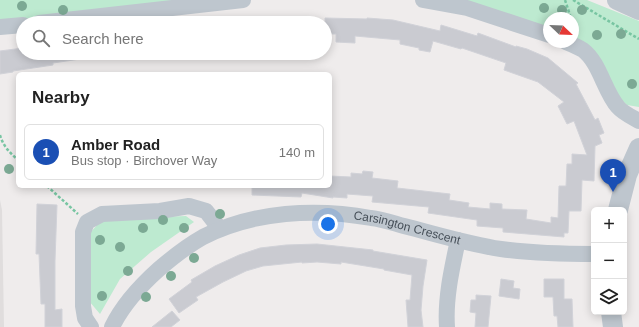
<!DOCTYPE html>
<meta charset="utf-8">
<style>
body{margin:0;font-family:Helvetica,sans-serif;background:#f2f2f2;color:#222}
.controls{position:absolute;right:12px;bottom:12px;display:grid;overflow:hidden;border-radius:6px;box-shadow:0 2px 10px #0003}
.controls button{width:36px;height:36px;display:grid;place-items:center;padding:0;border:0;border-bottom:1px solid #e0e0e0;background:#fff;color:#222;font:20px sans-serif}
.compass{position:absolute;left:543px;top:12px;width:36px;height:36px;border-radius:50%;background:#fff;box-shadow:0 2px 10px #0003;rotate:113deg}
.you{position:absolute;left:328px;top:224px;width:14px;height:14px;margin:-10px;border:3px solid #fff;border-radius:50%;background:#1a73e8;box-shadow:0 0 0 6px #1a73e833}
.badge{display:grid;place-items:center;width:26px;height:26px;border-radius:50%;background:#2563eb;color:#fff;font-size:13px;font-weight:700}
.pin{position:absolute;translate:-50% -33px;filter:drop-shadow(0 1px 2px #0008)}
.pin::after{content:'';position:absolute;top:21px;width:14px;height:12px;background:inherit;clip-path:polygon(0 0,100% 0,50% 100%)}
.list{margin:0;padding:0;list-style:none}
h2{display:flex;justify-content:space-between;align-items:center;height:52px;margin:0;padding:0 16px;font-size:17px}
h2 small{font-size:13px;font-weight:400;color:#767676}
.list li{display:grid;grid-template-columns:26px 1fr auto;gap:12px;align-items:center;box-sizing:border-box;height:56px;margin:0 8px 8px;padding:0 8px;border:1px solid #e0e0e0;border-radius:6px}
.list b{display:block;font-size:15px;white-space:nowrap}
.list p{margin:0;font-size:13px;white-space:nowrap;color:#767676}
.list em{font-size:13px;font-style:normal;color:#767676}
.icon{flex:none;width:22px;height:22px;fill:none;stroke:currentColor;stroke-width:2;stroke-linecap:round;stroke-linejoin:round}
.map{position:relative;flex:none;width:639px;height:327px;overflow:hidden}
.search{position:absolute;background:#fff;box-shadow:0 2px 10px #0003;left:16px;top:16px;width:316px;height:44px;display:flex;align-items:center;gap:10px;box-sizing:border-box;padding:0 14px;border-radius:22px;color:#767676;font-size:15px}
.panel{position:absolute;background:#fff;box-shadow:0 2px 10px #0003;left:16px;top:72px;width:316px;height:116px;border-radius:6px}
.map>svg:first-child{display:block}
</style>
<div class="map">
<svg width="639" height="327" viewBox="0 0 639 327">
<rect width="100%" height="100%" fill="#efecec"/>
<!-- education -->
<path fill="#e0dddd" d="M 0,200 L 2,210 L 4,327 L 0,327 Z"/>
<!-- green -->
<path fill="#bdead0" d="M 0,0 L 187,0 L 15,20 L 0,23 Z
M 454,0 L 587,0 L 639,21 L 639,107 L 627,105 L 617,96 L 573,40 L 573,18 L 549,18 L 549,30 Z
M 186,216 L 194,222 L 151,252 L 120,279 L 100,314 L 89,301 L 88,235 L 98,224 L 107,219 Z"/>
<!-- building -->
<path fill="#cacbd1" stroke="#d1d2d8" d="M 325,18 L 367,19 L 367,18 L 393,20 L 440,31 L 441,25 L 477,36 L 478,33 L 516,47 L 516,46 L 527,49 L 548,58 L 578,83 L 576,84 L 595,120 L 598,118 L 604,133 L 599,135 L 602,143 L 595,146 L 594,181 L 582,180 L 581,211 L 569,211 L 568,233 L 564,233 L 564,237 L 503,232 L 503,228 L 477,226 L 477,220 L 428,213 L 429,207 L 372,202 L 373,196 L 347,194 L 347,198 L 333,197 L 333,198 L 302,193 L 301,197 L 252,195 L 252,186 L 330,186 L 330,176 L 351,177 L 351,173 L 362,174 L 363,171 L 373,172 L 372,178 L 398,181 L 397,188 L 450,194 L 449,200 L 469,203 L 468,207 L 490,209 L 490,203 L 502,204 L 502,209 L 527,210 L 526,219 L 551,223 L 551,217 L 558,218 L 559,186 L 566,186 L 567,164 L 572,164 L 572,154 L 587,155 L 574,121 L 567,124 L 558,106 L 564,102 L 538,82 L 504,70 L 506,63 L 462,48 L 461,49 L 433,41 L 430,52 L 419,50 L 419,48 L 400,44 L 400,40 L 355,36 L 355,43 L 336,42 L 336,34 L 325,34 Z
M 23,48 L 23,53 L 79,53 L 80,59 L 53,63 L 53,65 L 13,71 L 13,72 L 0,74 L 0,51 Z
M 37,204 L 57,205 L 55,261 L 55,310 L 62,309 L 62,327 L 45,327 L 45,304 L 41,304 L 39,254 L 36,254 Z
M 317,244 L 373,250 L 373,251 L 427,260 L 423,286 L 421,310 L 423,327 L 408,327 L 406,300 L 410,300 L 412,275 L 384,270 L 384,269 L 341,262 L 341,264 L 317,262 L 302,263 L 302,262 L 263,266 L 246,271 L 223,282 L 196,297 L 198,300 L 179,313 L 169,299 L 192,282 L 191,280 L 215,266 L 239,255 L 260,248 L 286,245 Z
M 501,279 L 514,281 L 513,288 L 520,289 L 519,299 L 499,296 Z
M 544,279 L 564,279 L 564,299 L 572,299 L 573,327 L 558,327 L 557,316 L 554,316 L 553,297 L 544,297 Z
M 476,295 L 491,296 L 488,327 L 475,327 L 476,313 L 470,312 L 471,300 L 476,300 Z
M 172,311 L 180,320 L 171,327 L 152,327 Z"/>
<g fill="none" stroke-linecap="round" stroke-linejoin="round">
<!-- path -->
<path stroke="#78c5a2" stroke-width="2.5" stroke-dasharray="3 2" stroke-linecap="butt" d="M 565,0 L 571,18
M 573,0 L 639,39
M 0,135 C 3,146 10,153 18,160
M 47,186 L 78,214"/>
<!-- minor -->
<g stroke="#bec6ce" stroke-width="16">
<path d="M 423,0 L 467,8 L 549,35"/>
<path d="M 39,23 L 243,0"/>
<path d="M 0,27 L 23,25"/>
<path d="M 566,42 C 571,44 578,47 583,50 C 600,63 604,91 618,107 C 623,113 632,117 639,121"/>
<path d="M 91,327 L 85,318 L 83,306 L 83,232 L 87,222 L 102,214 L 160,211 L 189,206 L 206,211 L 220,229"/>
<path id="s1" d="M 112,327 C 123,304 140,286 159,269 C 173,257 187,246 203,237 C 254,211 316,208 371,218 C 382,219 393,223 404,226 C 436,234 468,244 501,249 C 531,253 563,254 594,254"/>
<path d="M 447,327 C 445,298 452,268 458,240"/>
</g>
<!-- tertiary -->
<path stroke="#bec6ce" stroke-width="20" d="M 617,0 L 639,10
M 618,210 L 627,175 L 639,148
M 611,312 L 613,327"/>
</g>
<!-- trees -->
<g fill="#7ca994">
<circle cx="22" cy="6" r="5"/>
<circle cx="544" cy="8" r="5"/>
<circle cx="63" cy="10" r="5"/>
<circle cx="562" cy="10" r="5"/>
<circle cx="582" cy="10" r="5"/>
<circle cx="621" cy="34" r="5"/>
<circle cx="597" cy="35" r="5"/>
<circle cx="632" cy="84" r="5"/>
<circle cx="9" cy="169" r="5"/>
<circle cx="220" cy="214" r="5"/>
<circle cx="163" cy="220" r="5"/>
<circle cx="143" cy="228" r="5"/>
<circle cx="184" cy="228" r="5"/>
<circle cx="100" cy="240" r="5"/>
<circle cx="120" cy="247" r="5"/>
<circle cx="194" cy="258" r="5"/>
<circle cx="128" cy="271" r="5"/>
<circle cx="171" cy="276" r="5"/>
<circle cx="102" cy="296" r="5"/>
<circle cx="146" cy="297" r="5"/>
</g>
<g text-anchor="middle" stroke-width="3.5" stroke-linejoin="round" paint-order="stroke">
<!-- street labels -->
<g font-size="12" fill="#464f58" stroke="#fff">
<text dy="4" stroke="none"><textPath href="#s1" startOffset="339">Carsington Crescent</textPath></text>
</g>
</g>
</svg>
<div class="controls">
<button>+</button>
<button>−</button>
<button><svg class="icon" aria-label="layers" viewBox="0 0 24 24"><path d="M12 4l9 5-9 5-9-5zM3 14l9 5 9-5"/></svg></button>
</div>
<svg class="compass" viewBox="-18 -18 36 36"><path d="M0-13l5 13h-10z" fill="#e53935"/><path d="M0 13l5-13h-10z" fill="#767676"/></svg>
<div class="you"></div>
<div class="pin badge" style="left:613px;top:192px;background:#1a4fb4">1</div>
<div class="search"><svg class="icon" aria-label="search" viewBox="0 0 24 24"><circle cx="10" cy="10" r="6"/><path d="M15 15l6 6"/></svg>Search here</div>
<section class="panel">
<h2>Nearby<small></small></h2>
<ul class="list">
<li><span class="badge" style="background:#1a4fb4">1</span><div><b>Amber Road</b><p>Bus stop · Birchover Way</p></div><em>140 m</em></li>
</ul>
</section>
</div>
